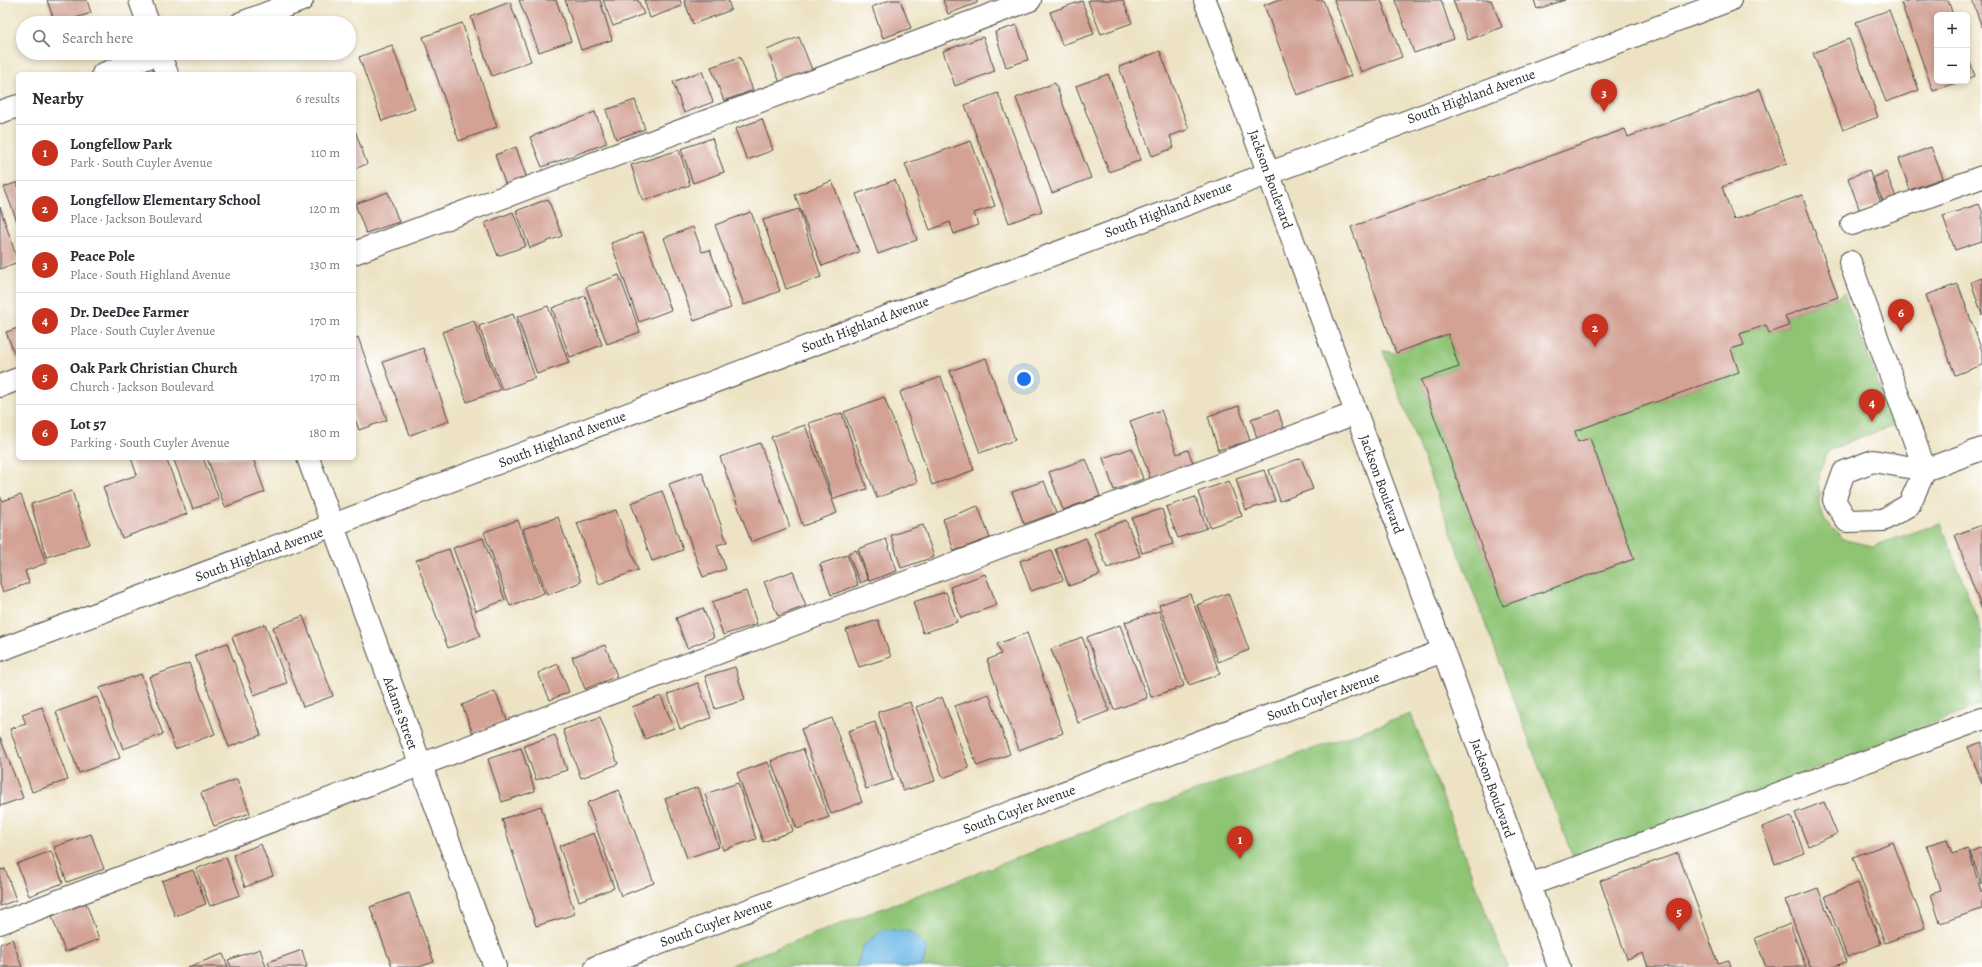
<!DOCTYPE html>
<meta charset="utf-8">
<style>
body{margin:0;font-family:Alegreya,serif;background:#f2f2f3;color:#2b2b33}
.controls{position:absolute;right:12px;top:12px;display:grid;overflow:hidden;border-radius:6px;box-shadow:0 2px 6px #0003}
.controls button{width:36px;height:36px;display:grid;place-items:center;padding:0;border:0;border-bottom:1px solid #e1e1e2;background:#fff;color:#2b2b33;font:20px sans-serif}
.you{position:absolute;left:1024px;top:379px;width:14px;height:14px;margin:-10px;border:3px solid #fff;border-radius:50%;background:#1a73e8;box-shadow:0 0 0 6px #1a73e833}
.badge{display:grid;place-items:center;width:26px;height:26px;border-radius:50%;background:#c8321e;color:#fff;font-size:13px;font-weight:700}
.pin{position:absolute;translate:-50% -33px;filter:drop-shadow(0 1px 2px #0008)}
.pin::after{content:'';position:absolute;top:21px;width:14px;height:12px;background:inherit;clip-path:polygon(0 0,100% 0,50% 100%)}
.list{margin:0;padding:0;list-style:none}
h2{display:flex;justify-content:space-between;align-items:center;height:52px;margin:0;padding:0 16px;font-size:17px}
h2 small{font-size:13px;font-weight:400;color:#7c7c81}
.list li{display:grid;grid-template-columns:26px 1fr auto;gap:12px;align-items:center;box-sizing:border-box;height:56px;padding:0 16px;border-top:1px solid #e1e1e2}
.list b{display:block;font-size:15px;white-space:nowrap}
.list p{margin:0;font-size:13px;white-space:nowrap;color:#7c7c81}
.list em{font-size:13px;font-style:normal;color:#7c7c81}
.icon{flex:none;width:22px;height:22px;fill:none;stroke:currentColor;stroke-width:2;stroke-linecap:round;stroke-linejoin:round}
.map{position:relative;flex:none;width:1982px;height:967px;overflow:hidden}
.search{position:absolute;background:#fff;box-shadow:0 2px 6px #0003;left:16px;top:16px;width:340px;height:44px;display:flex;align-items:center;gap:10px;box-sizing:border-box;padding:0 14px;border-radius:22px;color:#7c7c81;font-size:15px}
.panel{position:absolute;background:#fff;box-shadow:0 2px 6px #0003;left:16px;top:72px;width:340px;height:388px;border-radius:6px}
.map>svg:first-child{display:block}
</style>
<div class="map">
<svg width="1982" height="967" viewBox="0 0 1982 967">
<rect width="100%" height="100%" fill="#fff"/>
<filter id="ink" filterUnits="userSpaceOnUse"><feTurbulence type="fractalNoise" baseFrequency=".025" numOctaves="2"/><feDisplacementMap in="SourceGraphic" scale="8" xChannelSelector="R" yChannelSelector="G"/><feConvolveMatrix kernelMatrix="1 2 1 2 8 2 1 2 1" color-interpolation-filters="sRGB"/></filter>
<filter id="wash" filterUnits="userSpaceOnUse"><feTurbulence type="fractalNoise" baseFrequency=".012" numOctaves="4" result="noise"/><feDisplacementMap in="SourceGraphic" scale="16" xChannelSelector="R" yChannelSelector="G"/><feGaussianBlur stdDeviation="0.9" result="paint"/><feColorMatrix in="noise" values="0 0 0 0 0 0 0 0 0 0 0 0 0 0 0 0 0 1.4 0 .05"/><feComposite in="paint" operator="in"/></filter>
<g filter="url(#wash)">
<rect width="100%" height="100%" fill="#ede3c4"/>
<!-- green -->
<path fill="#8fc475" stroke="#5d7850" d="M 1844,293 L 1894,426 L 1853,440 L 1828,451 L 1819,473 L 1819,505 L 1825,521 L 1845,540 L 1873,546 L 1941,523 L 1982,633 L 1982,704 L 1575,863 L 1383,351 L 1396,353 L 1448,334 L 1459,367 L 1421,380 L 1503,606 L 1634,559 L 1590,438 L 1578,442 L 1575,431 L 1739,372 L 1731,349 L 1744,345 L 1740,334 L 1766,325 L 1769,333 L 1789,326 L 1785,316 L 1838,297 Z
M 1411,714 L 1507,967 L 726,967 L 1206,787 Z"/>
<!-- water -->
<path fill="#6eb9e7" stroke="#4c7289" d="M 884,929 L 911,932 L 927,948 L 922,967 L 856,967 L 863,946 Z"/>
<g id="blocks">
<!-- building -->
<path fill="#d3a295" d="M 47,0 L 87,0 L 91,13 L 60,23 L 55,23 Z
M 519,0 L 556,0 L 571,41 L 539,52 Z
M 565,0 L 600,0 L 612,40 L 581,50 Z
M 603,0 L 638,0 L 644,14 L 613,26 Z
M 644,0 L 680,0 L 682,6 L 650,18 Z
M 684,0 L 728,0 L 731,10 L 693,24 Z
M 890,0 L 900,0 L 911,28 L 883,38 L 872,7 Z
M 943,0 L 977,0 L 977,3 L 948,14 Z
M 1091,0 L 1123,0 L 1132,23 L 1101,34 L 1088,1 Z
M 1277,0 L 1323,0 L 1351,76 L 1297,95 L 1264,5 Z
M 1334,0 L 1381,0 L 1402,57 L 1361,72 Z
M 1395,0 L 1441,0 L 1454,39 L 1414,53 Z
M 1453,0 L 1491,0 L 1502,27 L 1468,40 Z
M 1534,0 L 1565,0 L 1537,9 Z
M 1910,0 L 1948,0 L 1953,15 L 1937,15 L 1937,81 L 1961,81 L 1933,91 L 1901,3 Z
M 1972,0 L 1982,0 L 1982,27 Z
M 1082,1 L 1094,34 L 1062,45 L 1050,12 Z
M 510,2 L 531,61 L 492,76 L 471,17 Z
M 1889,10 L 1919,90 L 1886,102 L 1856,22 Z
M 462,23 L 497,127 L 459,141 L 423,37 Z
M 1017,25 L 1028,60 L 1006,67 L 995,32 Z
M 799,37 L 813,72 L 781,85 L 767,50 Z
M 983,37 L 995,71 L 955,86 L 943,51 Z
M 1849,39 L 1878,117 L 1843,130 L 1813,53 Z
M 392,45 L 415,109 L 382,121 L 359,57 Z
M 1160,51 L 1189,129 L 1170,136 L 1174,148 L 1152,156 L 1119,67 Z
M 1967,54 L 1975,76 L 1967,79 Z
M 740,57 L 753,90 L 724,101 L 711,67 Z
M 702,71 L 713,102 L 684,113 L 673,82 Z
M 1108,74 L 1141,160 L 1109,172 L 1076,86 Z
M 1055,83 L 1091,178 L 1052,193 L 1016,98 Z
M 1760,89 L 1787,163 L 1722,187 L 1734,220 L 1802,195 L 1838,297 L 1785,316 L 1789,326 L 1769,333 L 1766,325 L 1740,334 L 1744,345 L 1731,349 L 1739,372 L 1575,431 L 1578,442 L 1590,438 L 1634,559 L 1503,606 L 1421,380 L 1459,367 L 1448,334 L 1396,353 L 1351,227 L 1625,129 L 1628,137 Z
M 998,93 L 1042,211 L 1009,223 L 965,105 Z
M 635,100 L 645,129 L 616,139 L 606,110 Z
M 595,112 L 607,143 L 542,167 L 530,137 Z
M 762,119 L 773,150 L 747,160 L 735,129 Z
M 354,128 L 367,164 L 354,169 Z
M 712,138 L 724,172 L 693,183 L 681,149 Z
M 971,141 L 995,206 L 974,213 L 978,225 L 954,234 L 950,222 L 930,230 L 905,164 Z
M 516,147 L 527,179 L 506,186 L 495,155 Z
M 1931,147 L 1943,178 L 1910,190 L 1899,159 Z
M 679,150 L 690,185 L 643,201 L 631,165 Z
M 1869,170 L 1881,203 L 1860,211 L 1848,178 Z
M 1886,172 L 1896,197 L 1883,202 L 1873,178 Z
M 895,180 L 917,240 L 878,254 L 856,194 Z
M 832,181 L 859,252 L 822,266 L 795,195 Z
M 18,182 L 18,224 L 4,187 Z
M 388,192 L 399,222 L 366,233 L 355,204 Z
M 548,199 L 562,236 L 530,248 L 516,211 Z
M 1979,204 L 1982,211 L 1982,241 L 1955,250 L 1943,216 Z
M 0,207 L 18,262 L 0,269 Z
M 799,209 L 821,277 L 786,289 L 763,220 Z
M 513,212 L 526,246 L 498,256 L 485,223 Z
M 751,212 L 780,291 L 744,305 L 715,225 Z
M 693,227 L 702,252 L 710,250 L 731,308 L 694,321 L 664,238 Z
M 643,232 L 671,310 L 639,322 L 611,243 Z
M 619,275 L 640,332 L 607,344 L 586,287 Z
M 1982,278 L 1982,315 L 1971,282 Z
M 1958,284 L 1982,351 L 1982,365 L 1955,375 L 1926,295 Z
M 585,296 L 602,345 L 570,357 L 552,308 Z
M 548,306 L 569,363 L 537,374 L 517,317 Z
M 513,314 L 535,378 L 502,390 L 479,326 Z
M 474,321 L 500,390 L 467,402 L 442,332 Z
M 18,328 L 18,363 L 6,332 Z
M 358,337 L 387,420 L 359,430 L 354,416 L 354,339 Z
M 423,348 L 449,421 L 410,435 L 383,362 Z
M 986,358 L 1015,440 L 980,453 L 950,371 Z
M 941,377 L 974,470 L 932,485 L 900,392 Z
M 884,397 L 917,482 L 877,498 L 844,412 Z
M 1239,406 L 1250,441 L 1218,450 L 1208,416 Z
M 1161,410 L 1177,454 L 1188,450 L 1194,465 L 1151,480 L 1130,421 Z
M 1278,410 L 1285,432 L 1258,441 L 1251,419 Z
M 842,413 L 867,489 L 833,499 L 809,423 Z
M 805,425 L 837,513 L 803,526 L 771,437 Z
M 760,443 L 790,527 L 751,542 L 720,457 Z
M 1132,448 L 1143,479 L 1114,490 L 1103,458 Z
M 131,458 L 166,458 L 187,514 L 122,538 L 103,487 L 137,475 Z
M 173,458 L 203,458 L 219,499 L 193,509 Z
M 207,458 L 253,458 L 265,492 L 225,507 Z
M 1301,458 L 1313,489 L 1280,501 L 1269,470 Z
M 1086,459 L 1100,496 L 1063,510 L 1049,472 Z
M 1264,470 L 1275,501 L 1246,510 L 1236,479 Z
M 702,472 L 727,542 L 717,545 L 726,569 L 703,577 L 669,484 Z
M 1044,481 L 1056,513 L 1024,524 L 1012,492 Z
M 1229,481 L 1242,516 L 1210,527 L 1198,492 Z
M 72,491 L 89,544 L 46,557 L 31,504 Z
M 662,491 L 683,550 L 652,561 L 631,503 Z
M 21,495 L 46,563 L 25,571 L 29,583 L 3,592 L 0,584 L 0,496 L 2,501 Z
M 1195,497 L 1207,528 L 1178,538 L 1166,507 Z
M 978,506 L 990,538 L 954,551 L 943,519 Z
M 1162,509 L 1173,544 L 1142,553 L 1132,518 Z
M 616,510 L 638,570 L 599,584 L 577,523 Z
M 558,517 L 581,582 L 547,595 L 523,529 Z
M 518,520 L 544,593 L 510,606 L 484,532 Z
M 1126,520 L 1140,556 L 1107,568 L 1094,532 Z
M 923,525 L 934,557 L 901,568 L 891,535 Z
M 1982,525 L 1982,610 L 1955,535 Z
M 483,538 L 505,600 L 476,611 L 453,548 Z
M 1086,538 L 1100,575 L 1069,586 L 1055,549 Z
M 886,539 L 897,571 L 869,581 L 858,549 Z
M 449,549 L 480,636 L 448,648 L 416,560 Z
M 856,550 L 868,580 L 860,583 L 848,553 Z
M 1051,550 L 1063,580 L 1031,591 L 1020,561 Z
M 847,555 L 858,585 L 831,595 L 820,564 Z
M 793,571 L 806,606 L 778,616 L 764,582 Z
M 985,574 L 997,605 L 961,618 L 950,587 Z
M 746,591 L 757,624 L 723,635 L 712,602 Z
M 946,592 L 957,622 L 923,633 L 913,602 Z
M 1228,593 L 1249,650 L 1218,662 L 1197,605 Z
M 1190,594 L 1220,674 L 1189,685 L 1159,605 Z
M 703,608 L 714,637 L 687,648 L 676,618 Z
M 1159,611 L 1184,686 L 1151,697 L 1125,622 Z
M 303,616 L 333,696 L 303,707 L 273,627 Z
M 878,620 L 891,657 L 859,667 L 846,630 Z
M 265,624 L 287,683 L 254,695 L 232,637 Z
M 1120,625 L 1147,698 L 1114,710 L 1087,637 Z
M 1027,633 L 1063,733 L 1019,750 L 987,660 L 1001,654 L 997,644 Z
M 1082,637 L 1109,711 L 1078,723 L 1051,649 Z
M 227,643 L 261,735 L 229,747 L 195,655 Z
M 605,645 L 617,676 L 585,689 L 572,657 Z
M 189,663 L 215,734 L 175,749 L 149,677 Z
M 558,664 L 569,692 L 550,700 L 538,673 Z
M 735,667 L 745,700 L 715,709 L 705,676 Z
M 141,674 L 163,734 L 123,749 L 100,688 Z
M 698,683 L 711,718 L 680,729 L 668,694 Z
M 495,691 L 507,720 L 473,734 L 462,705 Z
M 989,694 L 1010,754 L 977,766 L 955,706 Z
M 661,696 L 674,728 L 645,739 L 632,707 Z
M 97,697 L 120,758 L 79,773 L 56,712 Z
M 942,697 L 969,768 L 943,778 L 916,707 Z
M 910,702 L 935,781 L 903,791 L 878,712 Z
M 42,707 L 68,780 L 32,792 L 10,729 L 26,724 L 22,714 Z
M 600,717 L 618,764 L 581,778 L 563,730 Z
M 832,718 L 862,802 L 831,814 L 801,729 Z
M 875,722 L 893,780 L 866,789 L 848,731 Z
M 555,735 L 567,770 L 536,780 L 524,746 Z
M 0,737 L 23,798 L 0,806 Z
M 1982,742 L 1982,783 L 1968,747 Z
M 521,748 L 535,791 L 502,802 L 488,759 Z
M 803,749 L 829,817 L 797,829 L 771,761 Z
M 768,762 L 793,831 L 763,842 L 737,773 Z
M 237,779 L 250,813 L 214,826 L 201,793 Z
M 738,783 L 756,839 L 723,850 L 705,794 Z
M 698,787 L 719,847 L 687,858 L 665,799 Z
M 619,790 L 654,883 L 621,896 L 587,803 Z
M 1824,802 L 1837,834 L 1808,846 L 1795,813 Z
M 541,806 L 575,914 L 536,926 L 502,819 Z
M 1791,816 L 1804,853 L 1775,864 L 1762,827 Z
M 594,833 L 614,888 L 579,901 L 559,846 Z
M 91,834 L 104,869 L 67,882 L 54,847 Z
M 1947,839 L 1952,854 L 1968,849 L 1982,894 L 1982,909 L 1940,923 L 1931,894 L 1941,891 L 1927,845 Z
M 1893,842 L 1925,928 L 1885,943 L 1853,857 Z
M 261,844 L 273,876 L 245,887 L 233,855 Z
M 1982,847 L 1982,884 L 1970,852 Z
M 51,851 L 63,883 L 29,896 L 17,864 Z
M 1678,853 L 1718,963 L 1729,960 L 1731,967 L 1648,967 L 1643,953 L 1627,959 L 1600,881 Z
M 226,857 L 240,895 L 210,906 L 196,869 Z
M 5,869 L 16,900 L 0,906 L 0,870 Z
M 193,870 L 206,904 L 175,916 L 162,881 Z
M 1858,883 L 1881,944 L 1847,957 L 1825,896 Z
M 1818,888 L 1846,962 L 1833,967 L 1810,967 L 1785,900 Z
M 409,893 L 434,962 L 419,967 L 392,967 L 370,907 Z
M 86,903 L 99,939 L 65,952 L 52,916 Z
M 1790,924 L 1806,967 L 1766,967 L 1755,938 Z
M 12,939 L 22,967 L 0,967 L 0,944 Z
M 260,949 L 266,967 L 231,967 L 228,960 Z
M 302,950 L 307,967 L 270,967 L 268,962 Z
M 223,954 L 228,967 L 188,967 Z"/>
</g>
</g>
<g filter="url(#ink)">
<use href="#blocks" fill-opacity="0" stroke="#484742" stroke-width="1"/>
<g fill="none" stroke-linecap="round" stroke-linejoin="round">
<defs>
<path id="minor" d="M 140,0 L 148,23
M 1205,0 L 1559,967
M 241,23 L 302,0
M 159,53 L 167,74
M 103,74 L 160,53
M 0,112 L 18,106
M 1852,224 L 1982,177
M 354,253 L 1030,0
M 1850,262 L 1925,470
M 0,386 L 18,379
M 308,458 L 495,967
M 1925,470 L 1909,505 L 1883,520 L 1847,521 L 1834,500 L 1844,472 L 1873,461 L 1925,470 L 1982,449
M 0,650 C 577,435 1152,214 1730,0
M 1529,885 L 1982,719
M 0,923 L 1356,413
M 596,967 L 1443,651"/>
</defs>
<!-- minor casing -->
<use href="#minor" stroke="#484742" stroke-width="24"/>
<!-- minor -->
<use href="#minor" stroke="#fff" stroke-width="22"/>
</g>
</g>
<g text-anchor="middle" stroke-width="3" stroke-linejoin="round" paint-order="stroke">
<!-- street labels -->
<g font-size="14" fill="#2b2b2b" stroke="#fff">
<text transform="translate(1471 96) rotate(-20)" y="5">South Highland Avenue</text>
<text transform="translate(1271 179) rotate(70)" y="5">Jackson Boulevard</text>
<text transform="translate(1168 209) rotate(-21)" y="5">South Highland Avenue</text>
<text transform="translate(865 324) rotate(-21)" y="5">South Highland Avenue</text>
<text transform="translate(562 439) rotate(-21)" y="5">South Highland Avenue</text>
<text transform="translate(1382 484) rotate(70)" y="5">Jackson Boulevard</text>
<text transform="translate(259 554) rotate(-20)" y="5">South Highland Avenue</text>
<text transform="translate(1323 696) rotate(-20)" y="5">South Cuyler Avenue</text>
<text transform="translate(401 713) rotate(70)" y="5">Adams Street</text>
<text transform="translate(1493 788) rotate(70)" y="5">Jackson Boulevard</text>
<text transform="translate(1019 809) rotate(-20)" y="5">South Cuyler Avenue</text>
<text transform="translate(716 922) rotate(-20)" y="5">South Cuyler Avenue</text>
</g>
</g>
</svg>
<div class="controls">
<button>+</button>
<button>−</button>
</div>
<div class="you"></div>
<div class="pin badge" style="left:1240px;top:859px">1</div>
<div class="pin badge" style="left:1595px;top:347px">2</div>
<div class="pin badge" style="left:1604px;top:112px">3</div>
<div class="pin badge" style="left:1872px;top:422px">4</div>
<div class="pin badge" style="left:1679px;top:931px">5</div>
<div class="pin badge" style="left:1901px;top:332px">6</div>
<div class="search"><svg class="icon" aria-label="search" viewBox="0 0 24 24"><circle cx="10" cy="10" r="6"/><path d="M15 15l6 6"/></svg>Search here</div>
<section class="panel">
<h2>Nearby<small>6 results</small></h2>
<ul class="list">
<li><span class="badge">1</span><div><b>Longfellow Park</b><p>Park · South Cuyler Avenue</p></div><em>110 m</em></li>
<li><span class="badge">2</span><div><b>Longfellow Elementary School</b><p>Place · Jackson Boulevard</p></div><em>120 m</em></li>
<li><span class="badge">3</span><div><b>Peace Pole</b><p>Place · South Highland Avenue</p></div><em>130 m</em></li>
<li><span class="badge">4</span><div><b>Dr. DeeDee Farmer</b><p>Place · South Cuyler Avenue</p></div><em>170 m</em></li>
<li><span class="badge">5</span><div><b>Oak Park Christian Church</b><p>Church · Jackson Boulevard</p></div><em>170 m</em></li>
<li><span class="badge">6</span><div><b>Lot 57</b><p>Parking · South Cuyler Avenue</p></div><em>180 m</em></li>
</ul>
</section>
</div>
